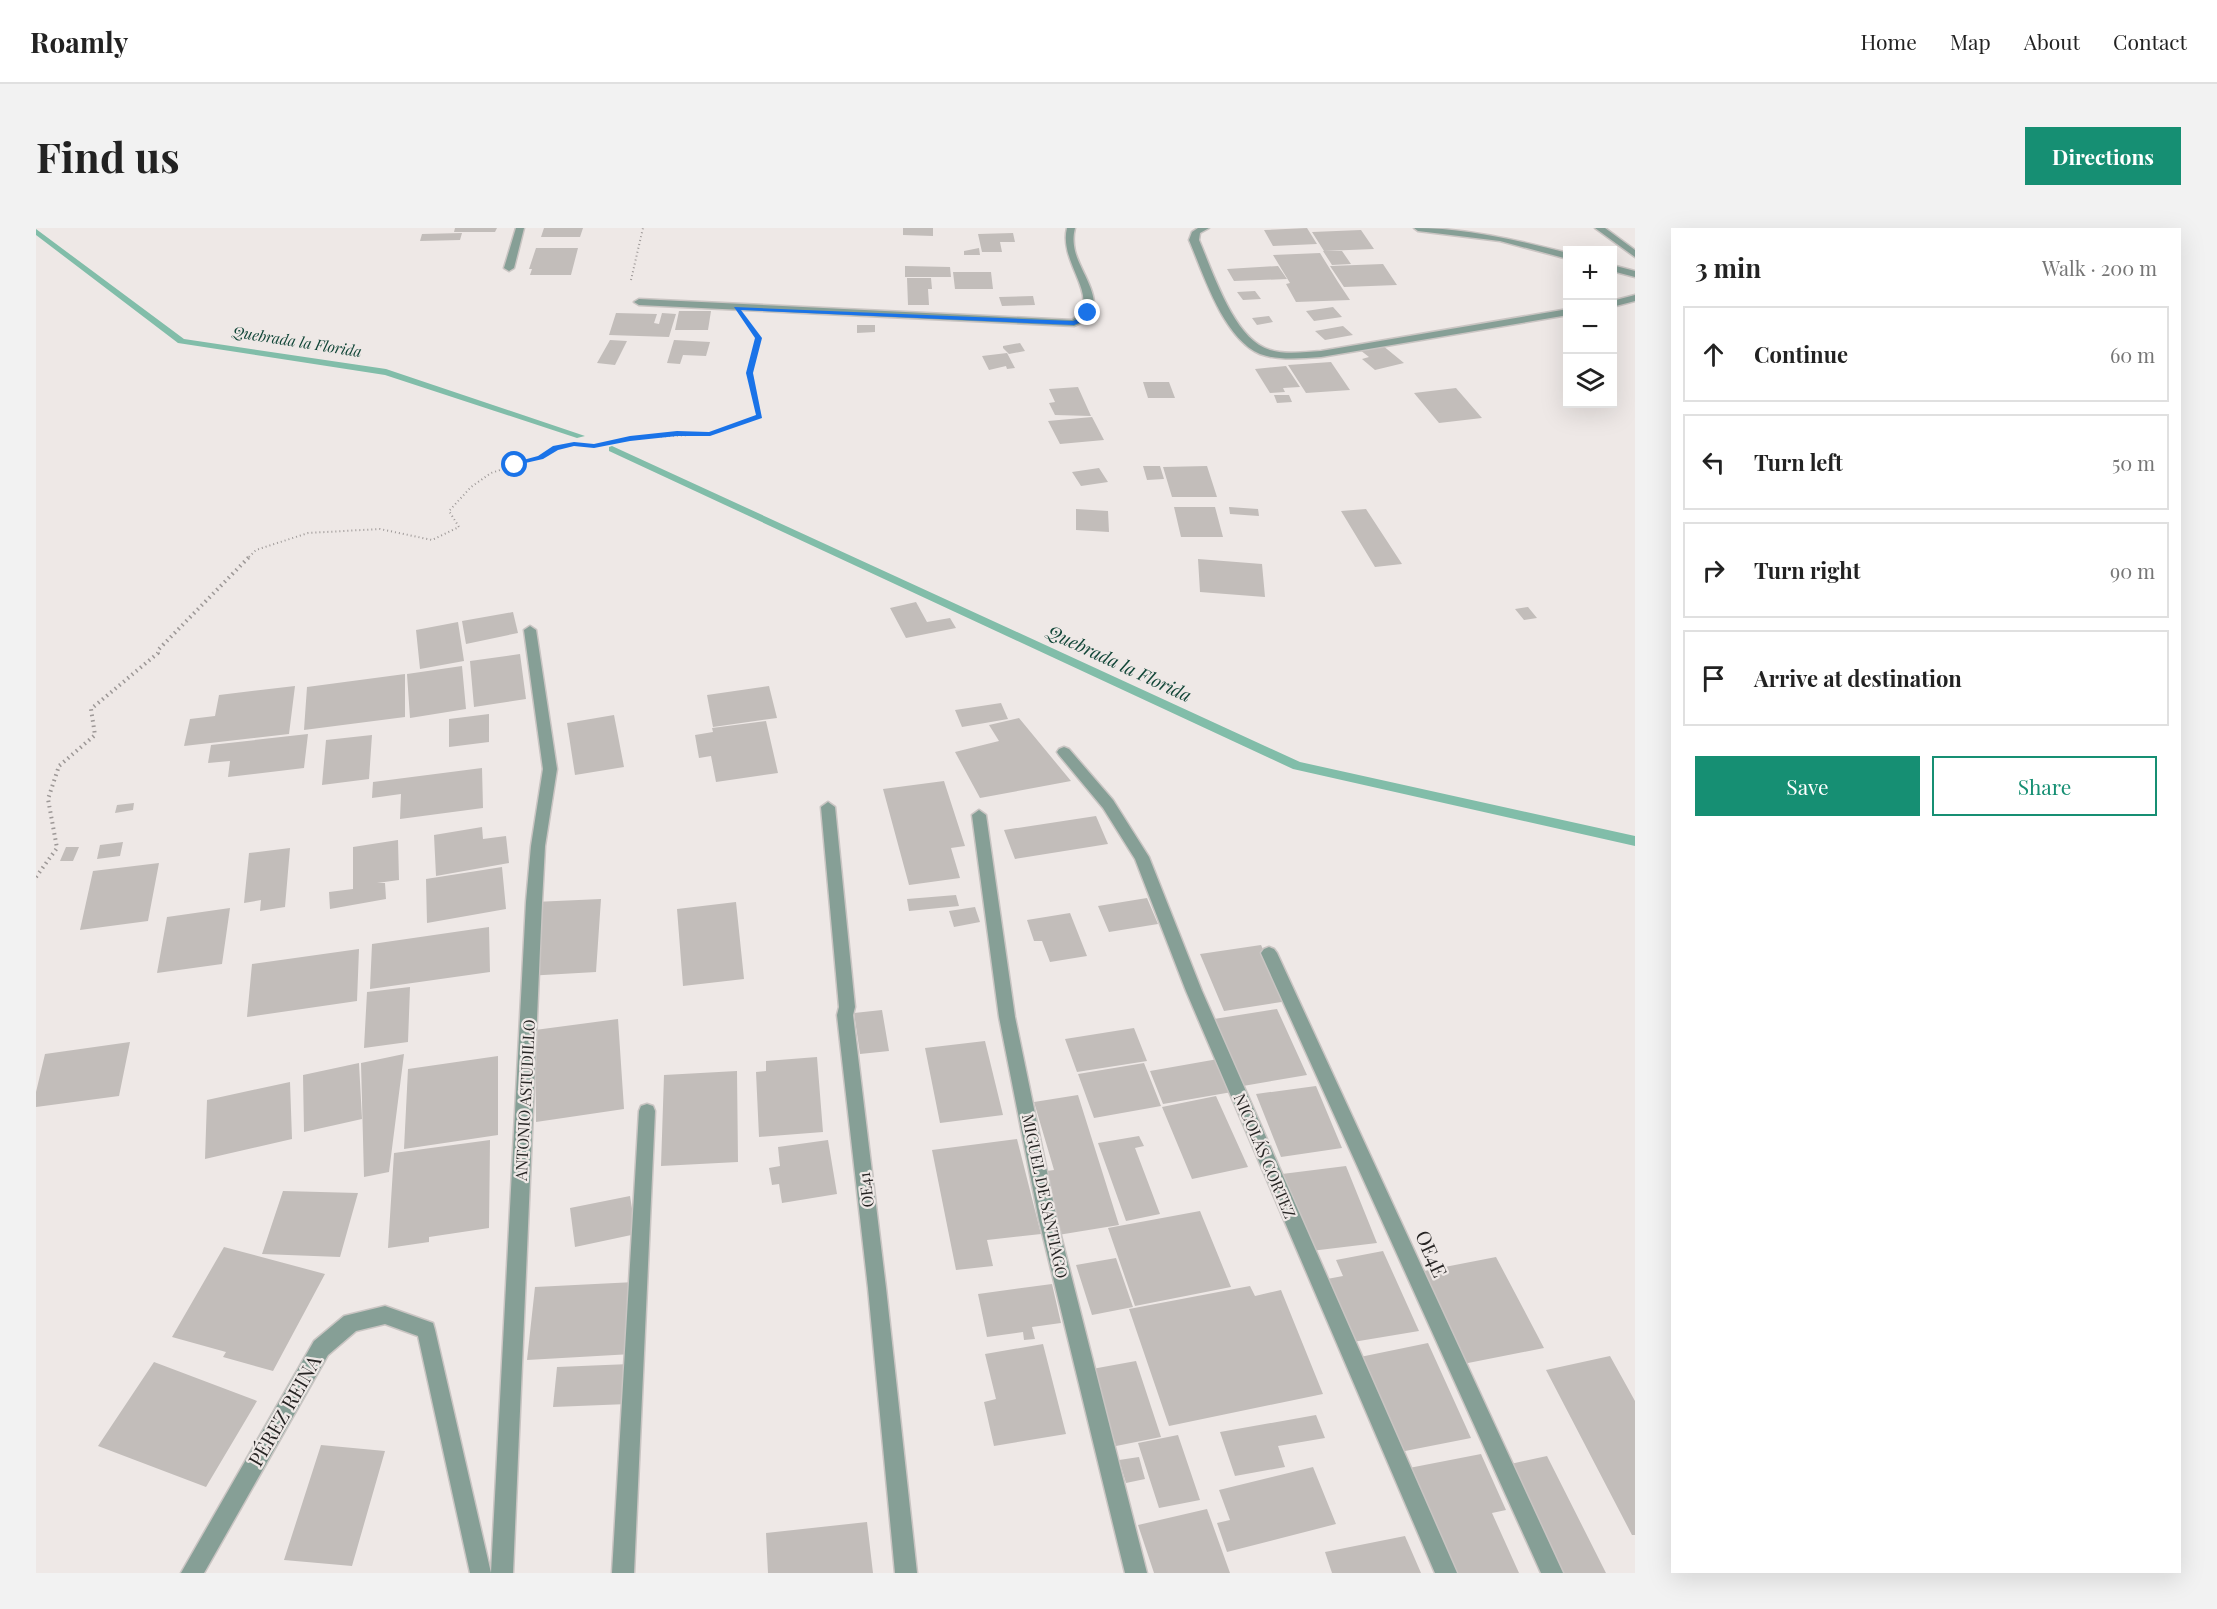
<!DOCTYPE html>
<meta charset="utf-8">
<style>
body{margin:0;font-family:"Playfair Display",serif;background:#f2f2f2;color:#222}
.controls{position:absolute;right:18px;top:18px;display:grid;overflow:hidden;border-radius:0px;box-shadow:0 6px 24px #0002}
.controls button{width:54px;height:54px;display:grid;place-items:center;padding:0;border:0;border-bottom:2px solid #e0e0e0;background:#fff;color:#222;font:30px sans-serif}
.stop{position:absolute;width:18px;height:18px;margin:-14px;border:4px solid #1a73e8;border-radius:50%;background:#fff}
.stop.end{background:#1a73e8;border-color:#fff;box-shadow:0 2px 6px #0008}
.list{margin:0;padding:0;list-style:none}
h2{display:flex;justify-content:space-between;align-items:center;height:78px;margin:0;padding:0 24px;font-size:26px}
h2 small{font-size:20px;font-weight:400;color:#767676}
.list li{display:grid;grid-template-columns:39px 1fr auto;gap:18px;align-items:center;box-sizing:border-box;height:96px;margin:0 12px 12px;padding:0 12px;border:2px solid #e0e0e0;border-radius:0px}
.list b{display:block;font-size:22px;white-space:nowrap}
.list em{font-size:20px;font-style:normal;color:#767676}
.actions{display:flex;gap:12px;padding:18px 24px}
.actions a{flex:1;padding:14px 0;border:2px solid #168f73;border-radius:0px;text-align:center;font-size:21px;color:#168f73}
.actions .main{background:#168f73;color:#fff}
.icon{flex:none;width:33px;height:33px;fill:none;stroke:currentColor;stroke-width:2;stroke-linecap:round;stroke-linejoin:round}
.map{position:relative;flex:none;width:1599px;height:1345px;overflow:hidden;border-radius:0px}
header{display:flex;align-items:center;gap:36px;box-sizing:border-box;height:84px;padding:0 30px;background:#fff;border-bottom:2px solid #e0e0e0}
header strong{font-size:28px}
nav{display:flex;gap:33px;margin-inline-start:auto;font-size:21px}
.intro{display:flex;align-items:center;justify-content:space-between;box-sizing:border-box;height:144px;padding:0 36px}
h1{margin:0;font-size:42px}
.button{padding:15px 27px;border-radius:0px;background:#168f73;color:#fff;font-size:21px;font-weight:700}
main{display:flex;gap:36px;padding:0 36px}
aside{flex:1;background:#fff;border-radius:0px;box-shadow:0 6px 24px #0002}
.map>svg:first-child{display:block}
</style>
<header>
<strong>Roamly</strong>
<nav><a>Home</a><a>Map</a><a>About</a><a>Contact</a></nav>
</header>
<div class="intro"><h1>Find us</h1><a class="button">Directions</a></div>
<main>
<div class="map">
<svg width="1599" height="1345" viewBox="0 0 1599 1345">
<rect width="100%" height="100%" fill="#eee8e6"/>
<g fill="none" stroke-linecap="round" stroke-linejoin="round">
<!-- stream -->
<path fill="#81bda9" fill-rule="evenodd" d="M 0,1 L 148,111 L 350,141 L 549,208 L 541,210 L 349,147 L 142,115 L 0,7 Z
M 576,218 L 1264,534 L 1599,608 L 1599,618 L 1257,541 L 573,223 L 573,219 Z"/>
</g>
<!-- building -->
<path fill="#c2bdba" d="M 419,0 L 461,0 L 459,4 L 418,4 Z
M 508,0 L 547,0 L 544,9 L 505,9 Z
M 867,0 L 897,0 L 897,8 L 867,7 Z
M 1271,0 L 1281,16 L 1237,18 L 1228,2 Z
M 1325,2 L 1338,21 L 1288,23 L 1276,4 Z
M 426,5 L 424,12 L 384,13 L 386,6 Z
M 977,5 L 979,14 L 964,14 L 966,24 L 946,24 L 942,6 Z
M 500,20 L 542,20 L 535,47 L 494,47 L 496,41 L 493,41 Z
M 943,20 L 944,27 L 928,27 L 928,23 Z
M 1287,23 L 1306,23 L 1315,36 L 1296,37 Z
M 1284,25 L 1302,54 L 1314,72 L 1260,74 L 1250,56 L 1254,55 L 1237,27 Z
M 1347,36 L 1361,57 L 1308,59 L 1294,38 Z
M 869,38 L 914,39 L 915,49 L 869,49 Z
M 1242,38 L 1251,51 L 1198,53 L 1191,41 Z
M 917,44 L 955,44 L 957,61 L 919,61 Z
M 871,50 L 895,50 L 896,61 L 892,61 L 893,77 L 872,77 Z
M 1219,63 L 1225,71 L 1207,72 L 1201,64 Z
M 997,68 L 999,77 L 966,78 L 963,69 Z
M 1297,79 L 1306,89 L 1278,93 L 1270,83 Z
M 643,83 L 675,83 L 672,102 L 639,102 Z
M 580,85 L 621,86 L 618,95 L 623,96 L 626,85 L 640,86 L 633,109 L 573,107 Z
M 1233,88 L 1237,94 L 1221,97 L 1216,90 Z
M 821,97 L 839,97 L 839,104 L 821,105 Z
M 1307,98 L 1317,107 L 1289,112 L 1279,103 Z
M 574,112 L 591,113 L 579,137 L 561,135 Z
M 638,112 L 674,114 L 670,128 L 647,127 L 644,136 L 631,135 Z
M 984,115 L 989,123 L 973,126 L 967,120 L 967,118 Z
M 1346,117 L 1368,135 L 1339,142 L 1326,131 L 1333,129 L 1324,122 Z
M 971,125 L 979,140 L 971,141 L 970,138 L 953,142 L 946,128 Z
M 1295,134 L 1314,162 L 1270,165 L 1252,137 Z
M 1250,138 L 1264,159 L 1247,160 L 1249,164 L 1234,165 L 1219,141 Z
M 1107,154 L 1133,154 L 1139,170 L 1112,170 Z
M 1042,159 L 1055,188 L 1019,187 L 1013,175 L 1019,174 L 1013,161 Z
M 1420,160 L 1446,190 L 1403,195 L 1378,165 Z
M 1238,167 L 1253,167 L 1256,174 L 1241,175 Z
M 1056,189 L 1068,212 L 1024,216 L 1012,193 Z
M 1107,238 L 1124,238 L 1128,251 L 1111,252 Z
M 1171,238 L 1181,269 L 1136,269 L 1127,239 Z
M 1063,240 L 1072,254 L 1045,258 L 1036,244 Z
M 1138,279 L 1179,279 L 1187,309 L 1145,309 Z
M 1193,279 L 1222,281 L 1223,288 L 1194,286 Z
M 1040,281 L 1072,283 L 1073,304 L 1040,302 Z
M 1330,281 L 1366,336 L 1339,339 L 1305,283 Z
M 1162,331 L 1226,336 L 1229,369 L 1164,364 Z
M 880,374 L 891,394 L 914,390 L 920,400 L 870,410 L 854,380 Z
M 1492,379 L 1501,390 L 1488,392 L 1479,381 Z
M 477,384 L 482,405 L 430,416 L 426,393 Z
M 422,394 L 428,433 L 384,441 L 380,402 Z
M 484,426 L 490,471 L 438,479 L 434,433 Z
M 426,438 L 430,481 L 374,490 L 371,446 Z
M 369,446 L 369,489 L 268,502 L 271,459 Z
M 259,458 L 253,506 L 148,518 L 154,491 L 179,488 L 183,467 Z
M 733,458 L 741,490 L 677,499 L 671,467 Z
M 965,475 L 972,491 L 926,499 L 919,482 Z
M 453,486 L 453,514 L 413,519 L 413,491 Z
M 578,487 L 588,539 L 539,547 L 531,495 Z
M 983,490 L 1035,553 L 944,570 L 919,524 L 963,513 L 953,497 Z
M 730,493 L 742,545 L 680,554 L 675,528 L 663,530 L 659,507 L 677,504 L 676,500 Z
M 272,506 L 268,540 L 192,549 L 194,533 L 172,535 L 175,517 Z
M 336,507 L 333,551 L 286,557 L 290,512 Z
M 446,540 L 447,580 L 364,591 L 365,566 L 336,570 L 337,554 Z
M 908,553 L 929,618 L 915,620 L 924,650 L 873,657 L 847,561 Z
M 98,575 L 97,582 L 79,585 L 81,577 Z
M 1060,588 L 1072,616 L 979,631 L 968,602 Z
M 446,599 L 447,611 L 470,608 L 473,635 L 400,648 L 398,607 Z
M 362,612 L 363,652 L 341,655 L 349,655 L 350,671 L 294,681 L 293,664 L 317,661 L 317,619 Z
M 87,614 L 84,628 L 61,631 L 64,617 Z
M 30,619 L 43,619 L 37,633 L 24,633 Z
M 254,620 L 249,679 L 224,683 L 225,672 L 208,675 L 213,625 Z
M 123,635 L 112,693 L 44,702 L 57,643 Z
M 466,639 L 470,681 L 391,695 L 390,651 Z
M 920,667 L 923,678 L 873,683 L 871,671 Z
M 1111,670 L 1122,696 L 1073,704 L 1062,678 Z
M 565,671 L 560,744 L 490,748 L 498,674 Z
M 700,674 L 708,751 L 647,758 L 641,681 Z
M 939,679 L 944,694 L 918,699 L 913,683 Z
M 194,680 L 186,736 L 121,745 L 131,689 Z
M 1034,685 L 1051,728 L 1014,734 L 1006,713 L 998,713 L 991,692 Z
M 453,699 L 454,744 L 334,761 L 336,716 Z
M 1225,717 L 1252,773 L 1188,783 L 1164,726 Z
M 323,721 L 321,773 L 211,789 L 216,736 Z
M 374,759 L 372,814 L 328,820 L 331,764 Z
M 1241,781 L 1271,847 L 1207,858 L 1178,791 Z
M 846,782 L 853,823 L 824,826 L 818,785 Z
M 582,791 L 588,881 L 500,894 L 499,802 Z
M 1098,800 L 1111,833 L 1041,844 L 1029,811 Z
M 949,813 L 967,887 L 904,895 L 889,820 Z
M 94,814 L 83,868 L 0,879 L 0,864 L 9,826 Z
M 368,826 L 353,944 L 328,949 L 325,835 Z
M 462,828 L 462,907 L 368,921 L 372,841 Z
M 781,829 L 787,904 L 723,909 L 720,844 L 730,843 L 730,833 Z
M 1182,831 L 1196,864 L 1127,876 L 1114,843 Z
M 323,835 L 326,891 L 268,904 L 267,847 Z
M 1108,835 L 1125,878 L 1058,890 L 1042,846 Z
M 701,843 L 702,934 L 625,938 L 628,847 Z
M 254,854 L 256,911 L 169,931 L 171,872 Z
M 1280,858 L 1306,920 L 1245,929 L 1220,866 Z
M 1042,867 L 1083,997 L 1022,1007 L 1004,944 L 1018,942 L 998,874 Z
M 1180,868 L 1212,939 L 1156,951 L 1126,879 Z
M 1103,908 L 1108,918 L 1099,920 L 1124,986 L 1090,993 L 1062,915 Z
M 981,911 L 1005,1006 L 951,1012 L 957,1038 L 920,1042 L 896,922 Z
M 454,912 L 453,1000 L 393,1009 L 393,1014 L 352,1020 L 358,925 Z
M 792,912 L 801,966 L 746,975 L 743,956 L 736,957 L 733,940 L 744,938 L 742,919 Z
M 1310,938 L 1341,1015 L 1275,1023 L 1246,946 Z
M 247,963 L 322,965 L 304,1029 L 226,1026 Z
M 594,968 L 600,1006 L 539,1019 L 534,980 Z
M 1164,983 L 1195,1059 L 1099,1078 L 1072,1000 Z
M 188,1019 L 289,1046 L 237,1143 L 187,1129 L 190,1124 L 136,1109 Z
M 1347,1023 L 1383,1103 L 1317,1114 L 1291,1051 L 1307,1048 L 1300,1032 Z
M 1460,1029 L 1508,1120 L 1427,1136 L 1383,1044 Z
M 1080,1030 L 1097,1079 L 1056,1087 L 1040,1037 Z
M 599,1054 L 596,1126 L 491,1132 L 499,1059 Z
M 1016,1056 L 1025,1095 L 996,1099 L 999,1111 L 988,1112 L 987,1104 L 951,1109 L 942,1066 Z
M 1214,1058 L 1219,1068 L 1245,1062 L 1287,1166 L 1133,1198 L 1093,1081 Z
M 1392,1115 L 1435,1210 L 1364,1224 L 1324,1129 Z
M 1007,1116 L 1030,1206 L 958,1218 L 948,1174 L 960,1171 L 949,1126 Z
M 1574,1128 L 1599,1173 L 1599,1307 L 1596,1307 L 1510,1142 Z
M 1100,1133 L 1125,1209 L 1080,1218 L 1056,1141 Z
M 118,1134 L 221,1173 L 170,1259 L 62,1218 Z
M 594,1136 L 592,1176 L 517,1179 L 521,1139 Z
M 1280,1187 L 1289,1210 L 1242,1218 L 1249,1239 L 1199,1248 L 1184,1204 Z
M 1142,1207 L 1164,1272 L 1123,1280 L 1102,1215 Z
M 285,1217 L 349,1223 L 316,1338 L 248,1332 Z
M 1445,1226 L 1470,1282 L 1456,1285 L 1483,1345 L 1418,1345 L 1373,1240 Z
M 1511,1228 L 1570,1345 L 1522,1345 L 1470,1237 Z
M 1103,1229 L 1109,1251 L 1090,1255 L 1083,1232 Z
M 1277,1239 L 1300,1296 L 1191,1324 L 1181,1295 L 1194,1292 L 1183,1262 Z
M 1171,1281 L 1194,1345 L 1118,1345 L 1102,1297 Z
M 831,1294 L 837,1345 L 732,1345 L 730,1305 Z
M 1369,1308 L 1385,1345 L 1296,1345 L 1289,1324 Z"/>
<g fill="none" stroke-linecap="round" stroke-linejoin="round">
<defs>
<path id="minor" d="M 480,0 L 488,0 L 478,40 L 473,43 L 468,40 Z
M 1031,0 L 1039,0 C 1037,8 1037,14 1039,23 C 1045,48 1079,84 1038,98 L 603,77 L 598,74 L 603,71 L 1036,92 C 1068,71 1022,36 1031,0 Z
M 1162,0 L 1173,0 L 1164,5 L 1163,12 C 1177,44 1198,112 1234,122 C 1250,127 1269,124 1285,123 L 1532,81 L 1532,87 L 1285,129 C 1266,130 1243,133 1224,126 C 1187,110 1168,47 1153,12 L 1156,4 Z
M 1378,0 C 1431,0 1480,12 1532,25 L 1532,31 L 1464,13 L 1382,3 Z
M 1559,0 L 1569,0 L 1599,22 L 1599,29 Z
M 1576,37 L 1599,43 L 1599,49 L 1576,43 Z
M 1599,67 L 1599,73 L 1576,79 L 1576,73 Z
M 494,398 L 500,402 L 521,541 L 509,618 L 506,674 L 477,1345 L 434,1345 L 382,1108 L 349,1096 L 320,1103 L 292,1127 L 168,1345 L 145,1345 L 278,1113 L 308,1088 L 349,1078 L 397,1095 L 399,1102 L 455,1345 L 490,674 L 495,618 L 507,541 L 488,402 Z
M 1028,519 L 1033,521 L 1077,572 L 1113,629 L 1166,763 L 1421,1345 L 1399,1345 L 1150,763 L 1099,631 L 1067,580 L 1023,527 L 1021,524 L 1023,521 Z
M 792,574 L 799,579 L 819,779 L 817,787 L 850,1060 L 881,1345 L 859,1345 L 832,1060 L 801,787 L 803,779 L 785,579 Z
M 943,582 L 950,587 L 979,789 L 1021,992 L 1111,1345 L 1089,1345 L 1003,992 L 963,789 L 936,587 Z
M 1233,719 L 1238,721 L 1241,725 L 1527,1345 L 1505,1345 L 1225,725 L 1228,721 Z
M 611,876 L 617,878 L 619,883 L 598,1345 L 576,1345 L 603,883 L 605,878 Z"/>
</defs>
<!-- minor casing -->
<use href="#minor" stroke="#cac5c3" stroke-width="3"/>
<!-- path-far1 -->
<path stroke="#9d9897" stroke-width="2" stroke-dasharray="1 3" stroke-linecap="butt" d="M 595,52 L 607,0
M 213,329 L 220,322 L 272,305 L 344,301 L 396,312 L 423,299 L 413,283 L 435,259 L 455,245 L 504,229 L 519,220 L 538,216 L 558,218 L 594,210 L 673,206 L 724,188 L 713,145 L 723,110 L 719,105"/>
<!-- path -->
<path stroke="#9d9897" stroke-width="4" stroke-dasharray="1.5 4" stroke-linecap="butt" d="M 0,649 L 21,620 L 12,571 L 23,538 L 59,507 L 55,481 L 122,425 L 122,422 L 214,328"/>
<!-- minor -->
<use href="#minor" fill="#869f96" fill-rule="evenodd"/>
</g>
<!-- route -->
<path fill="#1a73e8" d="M 698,79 L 1037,93 L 1045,89 L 1050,84 L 1055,85 L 1050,92 L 1038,97 L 705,82 L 726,110 L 717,145 L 726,190 L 674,208 L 641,208 L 594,213 L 558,220 L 538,218 L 522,222 L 507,231 L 476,238 L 476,235 L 502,228 L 517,218 L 538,214 L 558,216 L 594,208 L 641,203 L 673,204 L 720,187 L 710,145 L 719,110 Z"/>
<g text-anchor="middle" stroke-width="4.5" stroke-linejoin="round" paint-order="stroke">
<!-- far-water labels -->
<g font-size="15" font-style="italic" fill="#124638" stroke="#eee8e6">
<text transform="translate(261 114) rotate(9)" y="5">Quebrada la Florida</text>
</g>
<!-- street labels -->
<g font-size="16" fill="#262423" stroke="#eee8e6">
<text transform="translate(489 872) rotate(-87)" y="6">ANTONIO ASTUDILLO</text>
<text transform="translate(1229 928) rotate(67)" y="6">NICOLÁS CORTEZ</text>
<text transform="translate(830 962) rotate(-97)" y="6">OE41</text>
<text transform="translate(1009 968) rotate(78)" y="6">MIGUEL DE SANTIAGO</text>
</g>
<!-- water labels -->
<g font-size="18" font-style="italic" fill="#124638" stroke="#eee8e6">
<text transform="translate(1083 436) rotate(25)" y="6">Quebrada la Florida</text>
</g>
<!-- near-street labels -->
<g font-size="20" fill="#262423" stroke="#eee8e6">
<text transform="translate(1395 1026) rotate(66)" y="7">OE4E</text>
<text transform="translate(249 1183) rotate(-60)" y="7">PÉREZ REINA</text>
</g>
</g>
</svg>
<div class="controls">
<button>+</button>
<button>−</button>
<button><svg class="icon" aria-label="layers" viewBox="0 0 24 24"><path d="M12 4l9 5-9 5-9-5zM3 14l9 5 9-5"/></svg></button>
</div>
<div class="stop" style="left:479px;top:237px"></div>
<div class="stop end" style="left:1052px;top:85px"></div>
</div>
<aside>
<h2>3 min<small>Walk · 200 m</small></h2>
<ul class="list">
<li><svg class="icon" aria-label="ahead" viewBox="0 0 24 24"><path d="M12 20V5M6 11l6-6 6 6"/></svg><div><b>Continue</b></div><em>60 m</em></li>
<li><svg class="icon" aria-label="left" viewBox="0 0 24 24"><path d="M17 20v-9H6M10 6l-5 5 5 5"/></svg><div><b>Turn left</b></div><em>50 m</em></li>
<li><svg class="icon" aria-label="right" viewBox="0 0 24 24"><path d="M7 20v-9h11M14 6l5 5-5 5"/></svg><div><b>Turn right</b></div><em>90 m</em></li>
<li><svg class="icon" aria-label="arrive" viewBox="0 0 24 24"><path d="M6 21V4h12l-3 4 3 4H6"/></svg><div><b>Arrive at destination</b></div></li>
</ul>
<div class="actions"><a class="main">Save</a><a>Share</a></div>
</aside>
</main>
